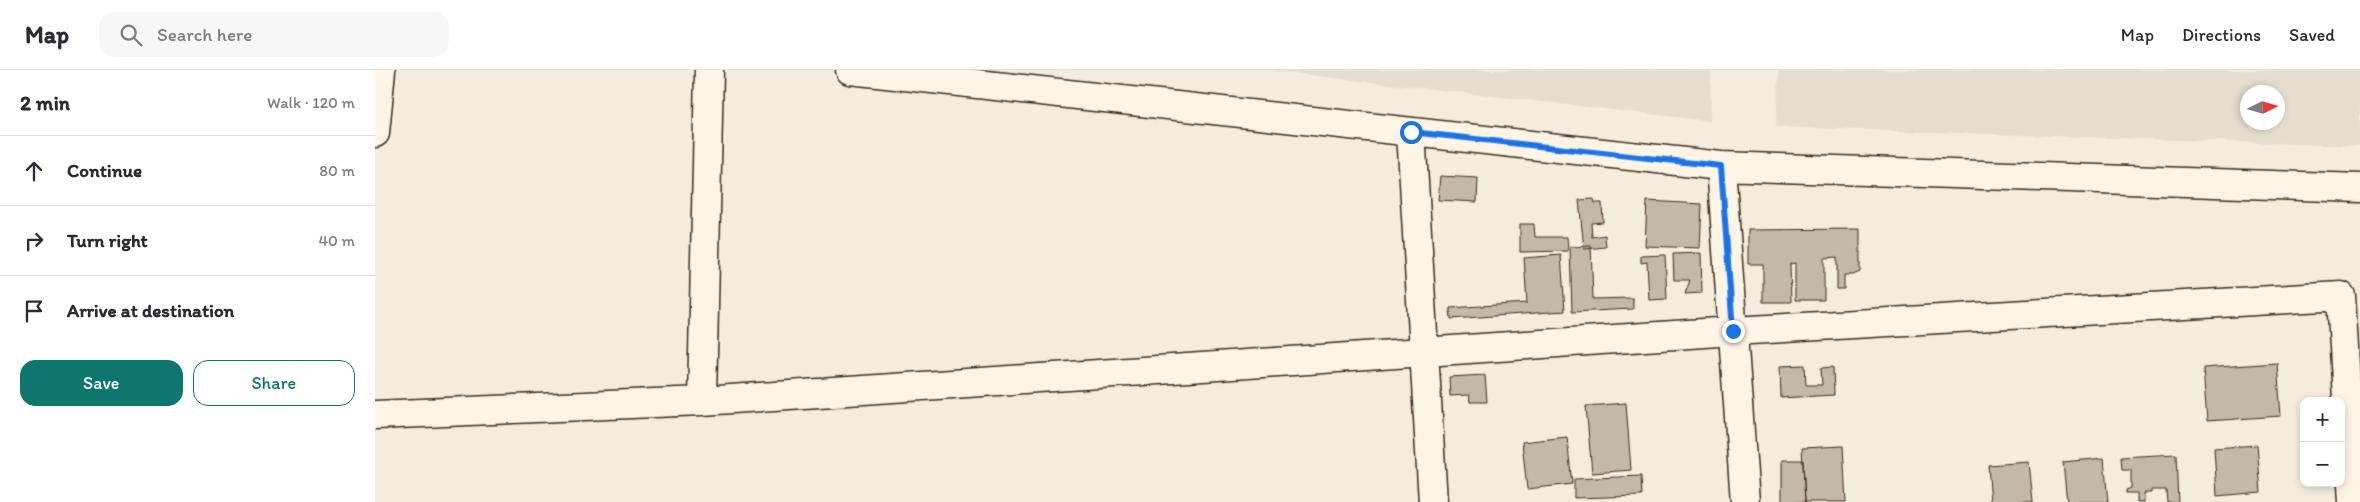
<!DOCTYPE html>
<meta charset="utf-8">
<style>
body{margin:0;font-family:Itim,sans-serif;background:#f7f7f7;color:#2b2b33}
.controls{position:absolute;right:15px;bottom:15px;display:grid;overflow:hidden;border-radius:10px;box-shadow:0 2px 8px #0003}
.controls button{width:45px;height:45px;display:grid;place-items:center;padding:0;border:0;border-bottom:1px solid #e1e1e2;background:#fff;color:#2b2b33;font:25px sans-serif}
.compass{position:absolute;left:1865px;top:15px;width:45px;height:45px;border-radius:50%;background:#fff;box-shadow:0 2px 8px #0003;rotate:85deg}
.stop{position:absolute;width:15px;height:15px;margin:-11px;border:4px solid #1a73e8;border-radius:50%;background:#fff}
.stop.end{background:#1a73e8;border-color:#fff;box-shadow:0 1px 5px #0008}
.list{margin:0;padding:0;list-style:none}
h2{display:flex;justify-content:space-between;align-items:center;height:65px;margin:0;padding:0 20px;font-size:21px}
h2 small{font-size:16px;font-weight:400;color:#7c7c81}
.list li{display:grid;grid-template-columns:32px 1fr auto;gap:15px;align-items:center;box-sizing:border-box;height:70px;padding:0 20px;border-top:1px solid #e1e1e2}
.list b{display:block;font-size:19px;white-space:nowrap}
.list em{font-size:16px;font-style:normal;color:#7c7c81}
.actions{display:flex;gap:10px;padding:15px 20px}
.actions a{flex:1;padding:11px 0;border:1px solid #0f766e;border-radius:15px;text-align:center;font-size:18px;color:#0f766e}
.actions .main{background:#0f766e;color:#fff}
.icon{flex:none;width:28px;height:28px;fill:none;stroke:currentColor;stroke-width:2;stroke-linecap:round;stroke-linejoin:round}
.map{position:relative;flex:none;width:1985px;height:432px;overflow:hidden}
header{display:flex;align-items:center;gap:30px;box-sizing:border-box;height:70px;padding:0 25px;background:#fff;border-bottom:1px solid #e1e1e2}
header strong{font-size:24px}
nav{display:flex;gap:28px;margin-inline-start:auto;font-size:18px}
.search{width:350px;height:45px;background:#f7f7f7;display:flex;align-items:center;gap:12px;box-sizing:border-box;padding:0 18px;border-radius:15px;color:#7c7c81;font-size:19px}
main{display:flex}
aside{flex:1;background:#fff}
.map>svg:first-child{display:block}
</style>
<header>
<strong>Map</strong>
<div class="search"><svg class="icon" aria-label="search" viewBox="0 0 24 24"><circle cx="10" cy="10" r="6"/><path d="M15 15l6 6"/></svg>Search here</div>
<nav><a>Map</a><a>Directions</a><a>Saved</a></nav>
</header>
<main>
<aside>
<h2>2 min<small>Walk · 120 m</small></h2>
<ul class="list">
<li><svg class="icon" aria-label="ahead" viewBox="0 0 24 24"><path d="M12 20V5M6 11l6-6 6 6"/></svg><div><b>Continue</b></div><em>80 m</em></li>
<li><svg class="icon" aria-label="right" viewBox="0 0 24 24"><path d="M7 20v-9h11M14 6l5 5-5 5"/></svg><div><b>Turn right</b></div><em>40 m</em></li>
<li><svg class="icon" aria-label="arrive" viewBox="0 0 24 24"><path d="M6 21V4h12l-3 4 3 4H6"/></svg><div><b>Arrive at destination</b></div></li>
</ul>
<div class="actions"><a class="main">Save</a><a>Share</a></div>
</aside>
<div class="map">
<svg width="1985" height="432" viewBox="0 0 1985 432">
<rect width="100%" height="100%" fill="#f4eddd"/>
<filter id="ink" filterUnits="userSpaceOnUse"><feTurbulence type="fractalNoise" baseFrequency=".02" numOctaves="2"/><feDisplacementMap in="SourceGraphic" scale="10" xChannelSelector="R" yChannelSelector="G"/><feConvolveMatrix kernelMatrix="1 2 1 2 8 2 1 2 1" color-interpolation-filters="sRGB"/></filter>
<g filter="url(#ink)">
<!-- built -->
<path fill="#e5ddce" fill-rule="evenodd" d="M 890,0 L 1336,0 L 1335,51 Z
M 1404,0 L 1985,0 L 1985,76 L 1401,57 ZM 1872,22 L 1902,22 L 1902,52 L 1872,52 Z"/>
<!-- building -->
<path fill="#c3b9aa" stroke="#3b2a1e" d="M 1065,106 L 1103,108 L 1102,132 L 1063,130 Z
M 1219,129 L 1220,133 L 1227,133 L 1228,152 L 1216,153 L 1217,167 L 1230,165 L 1231,177 L 1209,179 L 1204,130 Z
M 1272,131 L 1327,134 L 1325,178 L 1270,176 Z
M 1145,154 L 1159,154 L 1160,167 L 1192,167 L 1193,181 L 1145,182 Z
M 1485,159 L 1485,202 L 1478,205 L 1469,205 L 1469,219 L 1462,219 L 1462,187 L 1449,188 L 1449,230 L 1420,230 L 1420,193 L 1415,194 L 1416,232 L 1388,232 L 1388,194 L 1373,194 L 1373,160 Z
M 1216,176 L 1218,229 L 1258,228 L 1258,239 L 1197,242 L 1195,177 Z
M 1326,183 L 1327,223 L 1310,224 L 1315,210 L 1299,210 L 1298,184 Z
M 1186,185 L 1190,241 L 1076,249 L 1075,238 L 1152,233 L 1149,188 Z
M 1290,185 L 1292,229 L 1274,230 L 1272,192 L 1266,193 L 1266,186 Z
M 1902,293 L 1906,346 L 1832,351 L 1828,298 Z
M 1430,295 L 1431,315 L 1447,315 L 1446,298 L 1458,297 L 1459,325 L 1406,328 L 1405,296 Z
M 1110,305 L 1112,332 L 1095,332 L 1094,325 L 1075,326 L 1074,307 Z
M 1251,333 L 1256,400 L 1217,403 L 1211,336 Z
M 1192,367 L 1197,414 L 1152,419 L 1147,372 Z
M 1882,375 L 1886,422 L 1842,426 L 1839,378 Z
M 1468,376 L 1471,432 L 1430,432 L 1427,378 Z
M 1801,384 L 1803,432 L 1792,432 L 1791,420 L 1776,420 L 1776,423 L 1769,423 L 1769,432 L 1762,432 L 1762,423 L 1751,423 L 1751,420 L 1756,418 L 1756,400 L 1747,400 L 1746,387 Z
M 1729,388 L 1733,432 L 1692,432 L 1688,392 Z
M 1407,390 L 1428,390 L 1430,432 L 1407,432 Z
M 1654,392 L 1658,432 L 1616,432 L 1613,395 Z
M 1266,406 L 1267,426 L 1199,428 L 1199,409 Z"/>
<g fill="none" stroke-linecap="round" stroke-linejoin="round">
<defs>
<path id="minor" d="M 475,0 L 1346,96 L 1985,118
M 1036,62 L 1058,432
M 0,63 L 6,0
M 1346,96 L 1370,432
M 327,331 L 334,0
M 0,345 L 327,331 L 1358,261 L 1966,226 L 1978,432"/>
</defs>
<!-- minor casing -->
<use href="#minor" stroke="#3b2a1e" stroke-width="31"/>
<!-- minor -->
<use href="#minor" stroke="#fcf5e5" stroke-width="28"/>
</g>
</g>
<g fill="none" stroke-linecap="round" stroke-linejoin="round" filter="url(#ink)">
<!-- route -->
<path stroke="#1a73e8" stroke-width="6" d="M 1036,62 L 1346,96 L 1358,261"/>
</g>
</svg>
<div class="controls">
<button>+</button>
<button>−</button>
</div>
<svg class="compass" viewBox="-18 -18 36 36"><path d="M0-13l5 13h-10z" fill="#e53935"/><path d="M0 13l5-13h-10z" fill="#7c7c81"/></svg>
<div class="stop" style="left:1036px;top:62px"></div>
<div class="stop end" style="left:1358px;top:261px"></div>
</div>
</main>
